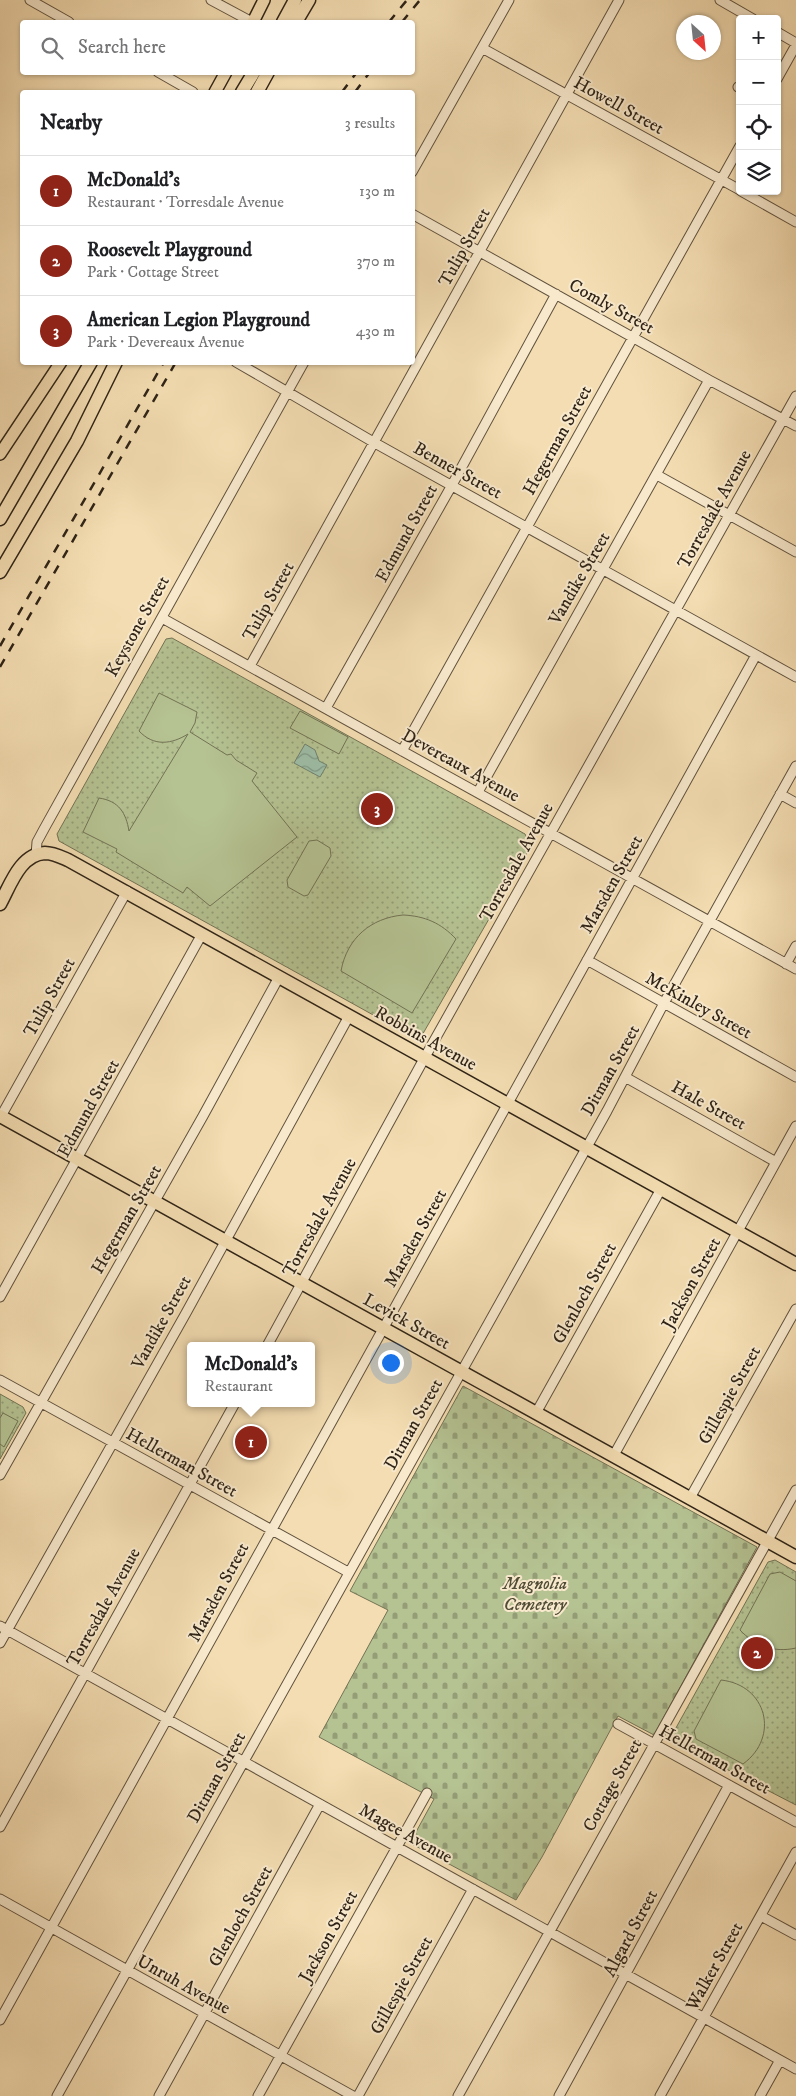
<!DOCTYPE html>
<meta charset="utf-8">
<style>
body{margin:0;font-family:"IM FELL DW Pica",serif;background:#f6f6f6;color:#202124}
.controls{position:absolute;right:15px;top:15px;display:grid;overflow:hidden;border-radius:5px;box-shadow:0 1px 4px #0004}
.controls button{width:45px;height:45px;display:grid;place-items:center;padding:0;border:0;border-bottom:1px solid #e0e0e0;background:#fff;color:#202124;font:25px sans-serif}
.compass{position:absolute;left:676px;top:15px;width:45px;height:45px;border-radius:50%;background:#fff;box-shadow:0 1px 4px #0004;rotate:153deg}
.you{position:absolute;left:390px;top:1362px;width:18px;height:18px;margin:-12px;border:4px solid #fff;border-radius:50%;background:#1a73e8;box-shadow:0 0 0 8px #1a73e833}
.badge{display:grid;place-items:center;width:32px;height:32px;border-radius:50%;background:#8f2418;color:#fff;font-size:16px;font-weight:700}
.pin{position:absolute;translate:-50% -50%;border:2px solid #fff;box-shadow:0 1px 5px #0006}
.popup{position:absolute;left:187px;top:1342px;width:128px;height:65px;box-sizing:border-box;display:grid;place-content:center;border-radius:5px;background:#fff;filter:drop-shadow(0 1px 4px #0005);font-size:16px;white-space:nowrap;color:#757577}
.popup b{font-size:19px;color:#202124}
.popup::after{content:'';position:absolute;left:50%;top:100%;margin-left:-10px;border:10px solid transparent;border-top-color:#fff}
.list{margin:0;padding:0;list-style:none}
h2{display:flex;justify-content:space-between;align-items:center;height:65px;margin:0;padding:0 20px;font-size:21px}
h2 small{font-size:16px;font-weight:400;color:#757577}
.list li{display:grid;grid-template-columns:32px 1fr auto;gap:15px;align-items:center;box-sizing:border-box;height:70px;padding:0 20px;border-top:1px solid #e0e0e0}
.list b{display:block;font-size:19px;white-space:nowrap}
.list p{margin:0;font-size:16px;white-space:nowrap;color:#757577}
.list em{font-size:16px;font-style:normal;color:#757577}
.icon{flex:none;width:28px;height:28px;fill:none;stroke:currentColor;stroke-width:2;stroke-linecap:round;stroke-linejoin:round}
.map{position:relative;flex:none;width:796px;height:2096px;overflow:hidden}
.search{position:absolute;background:#fff;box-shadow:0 1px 4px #0004;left:20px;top:20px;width:395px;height:55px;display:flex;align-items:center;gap:12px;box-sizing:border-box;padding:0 18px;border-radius:5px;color:#757577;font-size:19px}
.panel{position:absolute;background:#fff;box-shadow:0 1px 4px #0004;left:20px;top:90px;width:395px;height:275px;border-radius:5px}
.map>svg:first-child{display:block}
</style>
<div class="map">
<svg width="796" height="2096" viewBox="0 0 796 2096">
<defs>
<pattern id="green-dots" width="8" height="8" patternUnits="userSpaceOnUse" patternTransform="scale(1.25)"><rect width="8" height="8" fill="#b5c292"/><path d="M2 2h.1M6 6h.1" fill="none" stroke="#949d76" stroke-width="1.8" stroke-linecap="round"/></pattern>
<pattern id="cemetery-stones" width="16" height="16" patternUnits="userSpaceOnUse" patternTransform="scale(1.25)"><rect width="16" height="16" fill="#b5c292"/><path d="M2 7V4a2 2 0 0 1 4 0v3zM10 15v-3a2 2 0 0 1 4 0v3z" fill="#949d76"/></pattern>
<pattern id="water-waves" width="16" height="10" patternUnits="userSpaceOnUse" patternTransform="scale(1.25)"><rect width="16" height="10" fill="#9dbda6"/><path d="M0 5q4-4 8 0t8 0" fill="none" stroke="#809986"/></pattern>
</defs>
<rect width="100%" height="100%" fill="#f4ddb2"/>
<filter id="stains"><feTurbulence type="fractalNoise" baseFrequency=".004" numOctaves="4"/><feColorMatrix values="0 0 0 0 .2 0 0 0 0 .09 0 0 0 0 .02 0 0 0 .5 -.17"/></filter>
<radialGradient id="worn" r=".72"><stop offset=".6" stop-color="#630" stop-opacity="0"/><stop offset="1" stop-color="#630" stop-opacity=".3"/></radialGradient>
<!-- green -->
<path fill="url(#green-dots)" stroke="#727354" d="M 172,638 L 525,834 L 531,846 L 421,1037 L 413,1037 L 59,841 L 57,834 L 166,639 Z
M 0,1394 L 23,1407 L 26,1413 L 0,1459 Z
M 775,1560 L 796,1572 L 796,1805 L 674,1742 L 672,1735 L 768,1562 Z"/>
<!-- cemetery -->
<path fill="url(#cemetery-stones)" stroke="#727354" d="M 463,1386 L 757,1547 L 654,1735 L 618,1716 L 542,1857 L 516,1900 L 410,1843 L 434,1799 L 319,1737 L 388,1610 L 350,1591 Z"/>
<!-- pitch -->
<path fill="#b5c292" stroke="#727354" d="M 159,693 L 197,712 L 195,723 L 190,732 L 227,755 L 231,754 L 236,760 L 257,773 L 252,781 L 297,837 L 210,906 L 187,887 L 183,893 L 116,852 L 117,849 L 83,832 L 99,798 C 119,801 126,813 129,831 L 188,734 C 172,744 154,747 139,731 Z
M 300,711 L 348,737 L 339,754 L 290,728 Z
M 317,840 L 330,848 L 331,856 L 308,895 L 304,896 L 288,887 L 287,880 L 309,841 Z
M 403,915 C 425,916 441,923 456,939 L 412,1013 L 341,971 C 347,938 371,918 403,915 Z
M 3,1413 L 18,1421 L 4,1447 L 0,1444 L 0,1418 Z
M 780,1572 L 796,1581 L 796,1648 C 774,1653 755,1646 740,1630 L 770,1574 Z
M 721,1680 C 767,1685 780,1737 743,1764 L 696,1739 L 694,1731 Z"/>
<!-- water -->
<path fill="url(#water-waves)" stroke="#71806d" d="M 305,744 L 315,750 L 319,761 L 327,765 L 320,777 L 294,763 Z"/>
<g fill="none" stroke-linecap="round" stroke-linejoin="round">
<defs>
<path id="minor" d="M 30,0 L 69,22
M 211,0 L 252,22
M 720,0 L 753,19
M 777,32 L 796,43
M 482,48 L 740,190
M 158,72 L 193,92
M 777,79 L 796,45
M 738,87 L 740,88
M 412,172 L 509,0
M 741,191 L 796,222
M 412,214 L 709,380 L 796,426
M 236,362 L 375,443 L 796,677
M 657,475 L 796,552
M 162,618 L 796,969
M 250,666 L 619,0
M 326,708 L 452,485 L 556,294
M 402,751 L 740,146
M 478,792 L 709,380
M 780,794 L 796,803
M 36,855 L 37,842 L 44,829 L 304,362
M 587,960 L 796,1077
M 786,964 L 796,946
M 625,1077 L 776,1162
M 0,1118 L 127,891
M 0,1297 L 202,934
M 267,1346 L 425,1057 L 796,396
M 0,1380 L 348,1572
M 536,1413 L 661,1189
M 614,1455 L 796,1126
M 0,1475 L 203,1116 L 279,977
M 690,1498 L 796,1309
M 0,1626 L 796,2069
M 0,1643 L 186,1313 L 349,1016
M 618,1724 L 796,1822
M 0,1827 L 235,1403
M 0,1899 L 353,2096
M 761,1916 L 796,1935
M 0,2020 C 252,1565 505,1111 756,655
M 57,2096 L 607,1111 L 664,1003 L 796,766
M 159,2096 L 320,1804
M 258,2096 L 427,1793
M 358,2096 L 473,1889
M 458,2096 L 796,1490
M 559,2096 L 729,1785
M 660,2096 L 796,1852
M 760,2096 L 780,2060"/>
<path id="major" d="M 253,22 L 264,0
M 215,92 L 226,72
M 0,454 L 61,362"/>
<path id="highway" d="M 283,22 L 295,0
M 296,22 L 309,0
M 242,92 L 254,72
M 257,92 L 268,72
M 0,519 L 91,362
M 0,572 L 77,441 L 116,362
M 0,904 C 10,886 20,854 45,853 C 53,853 61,857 68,860 L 796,1264
M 0,1116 L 796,1557"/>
</defs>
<!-- minor casing -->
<use href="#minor" stroke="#60523e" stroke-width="11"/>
<!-- major casing -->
<use href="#major" stroke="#2f2417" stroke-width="14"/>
<!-- highway casing -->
<use href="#highway" stroke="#2f2417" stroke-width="15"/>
<!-- minor -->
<use href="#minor" stroke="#f8e9cd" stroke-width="9"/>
<!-- major -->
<use href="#major" stroke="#f4ddb2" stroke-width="11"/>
<!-- highway -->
<use href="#highway" stroke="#f4ddb2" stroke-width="12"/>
<!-- rail -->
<path stroke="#2f2417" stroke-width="2.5" stroke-dasharray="9 9" stroke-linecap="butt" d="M 389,22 L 407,0
M 402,22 L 420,0
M 342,92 L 357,72
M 355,92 L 370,72
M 0,646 L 164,362
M 0,667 L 176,362"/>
</g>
<g text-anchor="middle" stroke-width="4" stroke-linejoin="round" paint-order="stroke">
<!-- street labels -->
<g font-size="18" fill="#2f2417" stroke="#f8e9cd">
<text transform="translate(619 105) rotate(29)" y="6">Howell Street</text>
<text transform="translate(464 247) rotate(-61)" y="6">Tulip Street</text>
<text transform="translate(612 306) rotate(29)" y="6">Comly Street</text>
<text transform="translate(557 440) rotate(-61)" y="6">Hegerman Street</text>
<text transform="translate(458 470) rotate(29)" y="6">Benner Street</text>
<text transform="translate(714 509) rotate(-61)" y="6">Torresdale Avenue</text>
<text transform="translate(406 533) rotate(-61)" y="6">Edmund Street</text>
<text transform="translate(579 578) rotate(-60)" y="6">Vandike Street</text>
<text transform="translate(268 601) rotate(-61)" y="6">Tulip Street</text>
<text transform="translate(137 626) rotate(-61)" y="6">Keystone Street</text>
<text transform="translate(461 765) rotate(29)" y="6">Devereaux Avenue</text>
<text transform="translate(516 862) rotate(-61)" y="6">Torresdale Avenue</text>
<text transform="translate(611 884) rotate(-61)" y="6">Marsden Street</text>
<text transform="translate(49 997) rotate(-61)" y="6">Tulip Street</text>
<text transform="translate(699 1005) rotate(29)" y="6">McKinley Street</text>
<text transform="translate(426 1038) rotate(29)" y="6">Robbins Avenue</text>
<text transform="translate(610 1070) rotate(-61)" y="6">Ditman Street</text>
<text transform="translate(709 1105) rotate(29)" y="6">Hale Street</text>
<text transform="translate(88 1108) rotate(-61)" y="6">Edmund Street</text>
<text transform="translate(319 1217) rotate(-61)" y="6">Torresdale Avenue</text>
<text transform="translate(126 1219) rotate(-60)" y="6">Hegerman Street</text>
<text transform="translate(415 1238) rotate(-61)" y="6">Marsden Street</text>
<text transform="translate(691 1283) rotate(-61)" y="6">Jackson Street</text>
<text transform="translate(584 1293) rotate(-61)" y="6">Glenloch Street</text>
<text transform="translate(407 1321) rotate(29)" y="6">Levick Street</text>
<text transform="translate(161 1322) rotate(-61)" y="6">Vandike Street</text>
<text transform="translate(729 1395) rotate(-61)" y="6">Gillespie Street</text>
<text transform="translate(413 1424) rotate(-61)" y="6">Ditman Street</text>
<text transform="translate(182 1462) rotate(29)" y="6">Hellerman Street</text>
<text transform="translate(218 1592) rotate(-62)" y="6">Marsden Street</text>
<text transform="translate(103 1607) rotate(-61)" y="6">Torresdale Avenue</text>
<text transform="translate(715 1759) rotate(29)" y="6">Hellerman Street</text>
<text transform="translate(216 1777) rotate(-61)" y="6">Ditman Street</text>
<text transform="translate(612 1785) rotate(-61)" y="6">Cottage Street</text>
<text transform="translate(406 1833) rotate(29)" y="6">Magee Avenue</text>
<text transform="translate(240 1916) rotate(-61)" y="6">Glenloch Street</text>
<text transform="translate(630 1933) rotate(-62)" y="6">Algard Street</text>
<text transform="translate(328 1936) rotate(-61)" y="6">Jackson Street</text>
<text transform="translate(714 1966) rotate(-61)" y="6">Walker Street</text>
<text transform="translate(184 1984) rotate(29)" y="6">Unruh Avenue</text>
<text transform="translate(401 1985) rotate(-61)" y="6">Gillespie Street</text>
</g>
<!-- park labels -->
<g font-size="18" font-style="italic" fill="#504c36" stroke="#f8e9cd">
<text x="535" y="1589">Magnolia<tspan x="535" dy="21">Cemetery</tspan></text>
</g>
</g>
<rect width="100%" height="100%" filter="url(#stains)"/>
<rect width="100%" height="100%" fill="url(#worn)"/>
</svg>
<div class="controls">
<button>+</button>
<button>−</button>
<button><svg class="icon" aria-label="locate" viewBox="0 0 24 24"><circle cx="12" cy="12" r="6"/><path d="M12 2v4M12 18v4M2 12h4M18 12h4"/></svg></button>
<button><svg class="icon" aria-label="layers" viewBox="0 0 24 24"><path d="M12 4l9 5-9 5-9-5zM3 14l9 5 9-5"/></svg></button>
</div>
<svg class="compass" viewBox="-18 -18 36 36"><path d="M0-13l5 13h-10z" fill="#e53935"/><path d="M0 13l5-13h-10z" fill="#757577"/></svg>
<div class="you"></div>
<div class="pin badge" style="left:251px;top:1442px">1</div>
<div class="popup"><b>McDonald's</b>Restaurant</div>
<div class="pin badge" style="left:757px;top:1653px">2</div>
<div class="pin badge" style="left:377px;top:809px">3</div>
<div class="search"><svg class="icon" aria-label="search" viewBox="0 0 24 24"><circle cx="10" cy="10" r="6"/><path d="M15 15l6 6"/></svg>Search here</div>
<section class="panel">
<h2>Nearby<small>3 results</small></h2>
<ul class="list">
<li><span class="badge">1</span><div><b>McDonald's</b><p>Restaurant · Torresdale Avenue</p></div><em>130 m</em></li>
<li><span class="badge">2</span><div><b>Roosevelt Playground</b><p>Park · Cottage Street</p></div><em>370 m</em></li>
<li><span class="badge">3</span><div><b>American Legion Playground</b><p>Park · Devereaux Avenue</p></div><em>430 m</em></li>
</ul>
</section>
</div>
